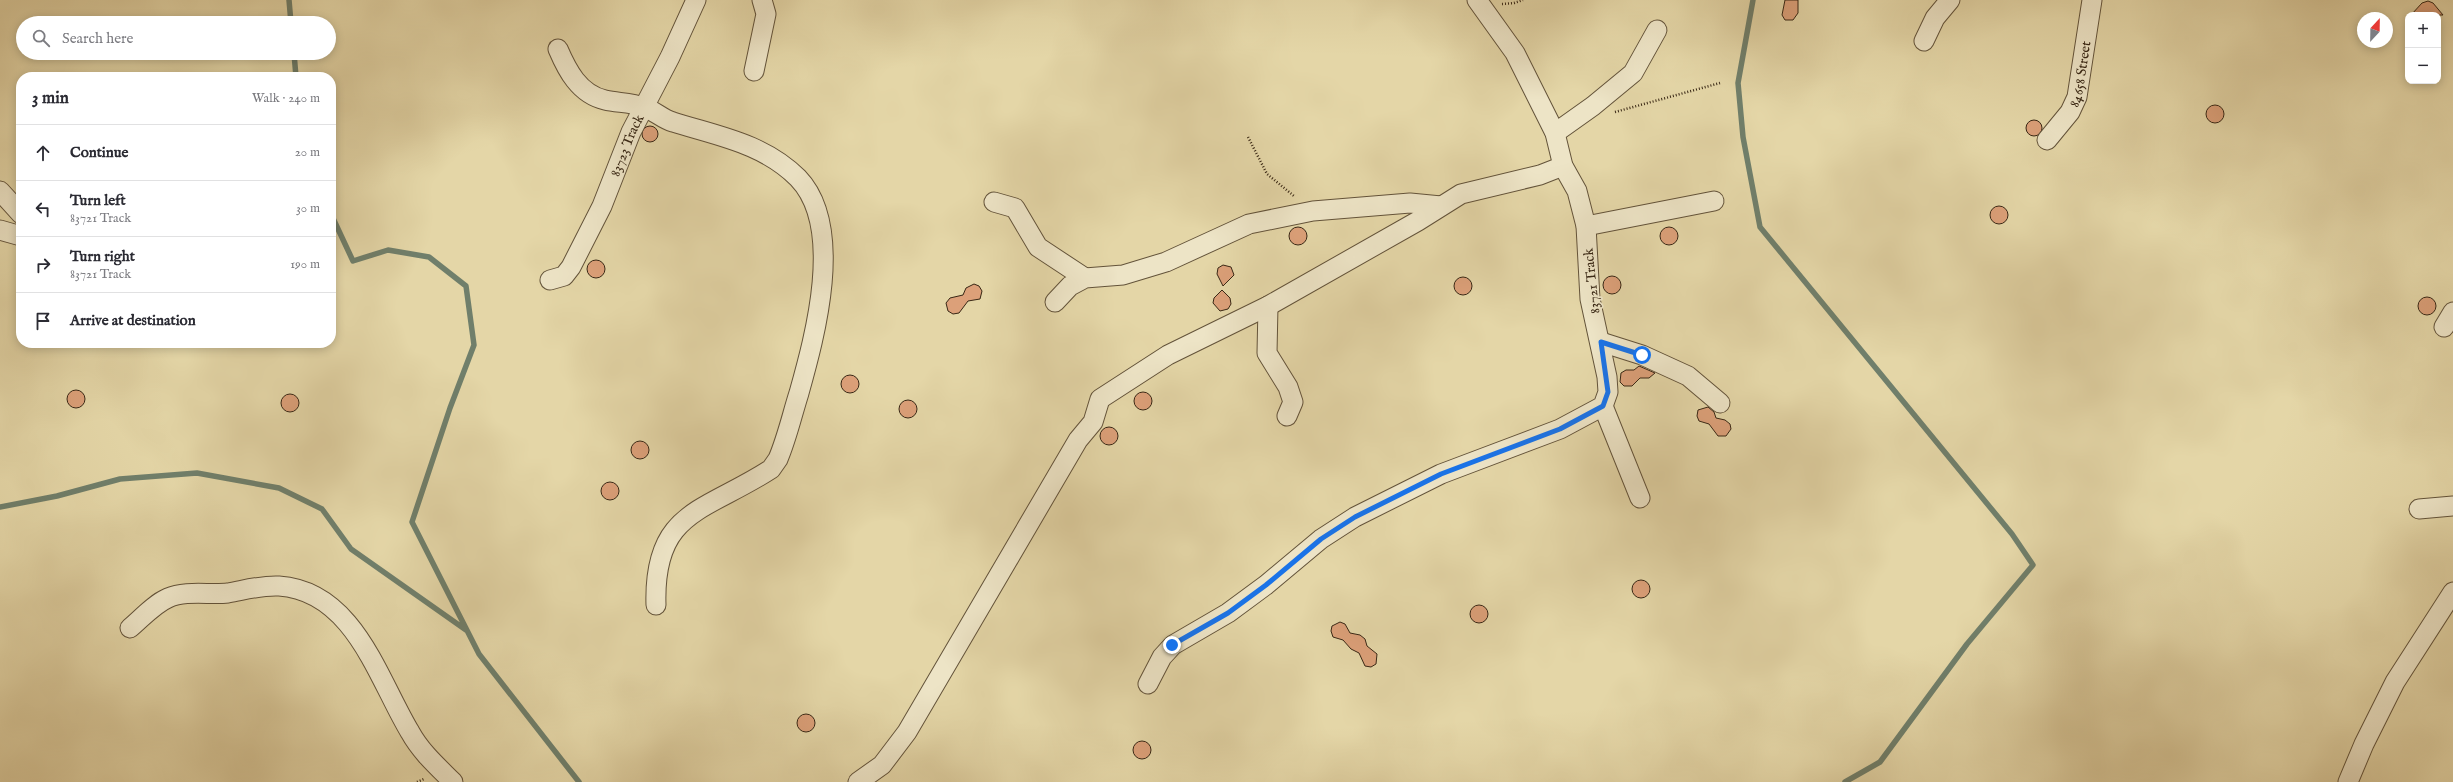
<!DOCTYPE html>
<meta charset="utf-8">
<style>
body{margin:0;font-family:"IM FELL English",serif;background:#f7f7f7;color:#2b2b33}
.controls{position:absolute;right:12px;top:12px;display:grid;overflow:hidden;border-radius:8px;box-shadow:0 2px 10px #0003}
.controls button{width:36px;height:36px;display:grid;place-items:center;padding:0;border:0;border-bottom:1px solid #e1e1e2;background:#fff;color:#2b2b33;font:20px sans-serif}
.compass{position:absolute;left:2357px;top:12px;width:36px;height:36px;border-radius:50%;background:#fff;box-shadow:0 2px 10px #0003;rotate:22deg}
.stop{position:absolute;width:12px;height:12px;margin:-9px;border:3px solid #1a73e8;border-radius:50%;background:#fff}
.stop.end{background:#1a73e8;border-color:#fff;box-shadow:0 1px 4px #0008}
.list{margin:0;padding:0;list-style:none}
h2{display:flex;justify-content:space-between;align-items:center;height:52px;margin:0;padding:0 16px;font-size:17px}
h2 small{font-size:13px;font-weight:400;color:#7c7c81}
.list li{display:grid;grid-template-columns:26px 1fr auto;gap:12px;align-items:center;box-sizing:border-box;height:56px;padding:0 16px;border-top:1px solid #e1e1e2}
.list b{display:block;font-size:15px;white-space:nowrap}
.list p{margin:0;font-size:13px;white-space:nowrap;color:#7c7c81}
.list em{font-size:13px;font-style:normal;color:#7c7c81}
.icon{flex:none;width:22px;height:22px;fill:none;stroke:currentColor;stroke-width:2;stroke-linecap:round;stroke-linejoin:round}
.map{position:relative;flex:none;width:2453px;height:782px;overflow:hidden}
.search{position:absolute;background:#fff;box-shadow:0 2px 10px #0003;left:16px;top:16px;width:320px;height:44px;display:flex;align-items:center;gap:10px;box-sizing:border-box;padding:0 14px;border-radius:22px;color:#7c7c81;font-size:15px}
.panel{position:absolute;background:#fff;box-shadow:0 2px 10px #0003;left:16px;top:72px;width:320px;height:276px;border-radius:16px}
.map>svg:first-child{display:block}
</style>
<div class="map">
<svg width="2453" height="782" viewBox="0 0 2453 782">
<rect width="100%" height="100%" fill="#e4d6a7"/>
<filter id="stains"><feTurbulence type="fractalNoise" baseFrequency=".005" numOctaves="4"/><feColorMatrix values="0 0 0 0 .2 0 0 0 0 .09 0 0 0 0 .02 0 0 0 .5 -.17"/></filter>
<radialGradient id="worn" r=".72"><stop offset=".6" stop-color="#630" stop-opacity="0"/><stop offset="1" stop-color="#630" stop-opacity=".3"/></radialGradient>
<g fill="none" stroke-linecap="round" stroke-linejoin="round">
<!-- stream -->
<path stroke="#707f6b" stroke-width="5.5" d="M 289,0 L 291,23
M 1753,0 L 1738,83 L 1743,137 L 1760,227 L 2012,534 L 2033,565 L 1967,644 L 1880,762 L 1845,782
M 294,53 L 296,77
M 331,214 L 353,261 L 388,250 L 429,257 L 466,286 L 474,345 L 450,408 L 412,522 L 479,654 L 579,782
M 0,507 L 57,496 L 120,479 L 197,473 L 279,488 L 322,509 L 351,549 L 466,630"/>
</g>
<!-- building -->
<path fill="#dca079" stroke="#382715" d="M 1785,0 L 1798,0 L 1798,13 L 1793,20 L 1785,20 L 1782,15 Z
M 2428,1 L 2433,3 L 2443,15 L 2411,15 L 2422,3 Z
M2206 114a9 9 0 1 1 18 0a9 9 0 1 1-18 0Z
M2026 128a8 8 0 1 1 16 0a8 8 0 1 1-16 0Z
M642 134a8 8 0 1 1 16 0a8 8 0 1 1-16 0Z
M1990 215a9 9 0 1 1 18 0a9 9 0 1 1-18 0Z
M1289 236a9 9 0 1 1 18 0a9 9 0 1 1-18 0Z
M1660 236a9 9 0 1 1 18 0a9 9 0 1 1-18 0Z
M587 269a9 9 0 1 1 18 0a9 9 0 1 1-18 0Z
M 1223,265 L 1231,267 L 1234,275 L 1223,286 L 1217,274 L 1218,268 Z
M1603 285a9 9 0 1 1 18 0a9 9 0 1 1-18 0Z
M1454 286a9 9 0 1 1 18 0a9 9 0 1 1-18 0Z
M 974,284 L 979,286 L 982,291 L 980,299 L 968,301 L 959,313 L 953,314 L 948,311 L 946,303 L 950,298 L 963,295 L 966,288 Z
M 1222,290 L 1230,298 L 1231,304 L 1228,309 L 1220,311 L 1213,303 L 1214,298 Z
M2418 306a9 9 0 1 1 18 0a9 9 0 1 1-18 0Z
M 1639,366 L 1655,373 L 1649,378 L 1640,378 L 1632,386 L 1624,386 L 1620,382 L 1621,373 L 1626,370 L 1634,370 Z
M841 384a9 9 0 1 1 18 0a9 9 0 1 1-18 0Z
M67 399a9 9 0 1 1 18 0a9 9 0 1 1-18 0Z
M1134 401a9 9 0 1 1 18 0a9 9 0 1 1-18 0Z
M281 403a9 9 0 1 1 18 0a9 9 0 1 1-18 0Z
M899 409a9 9 0 1 1 18 0a9 9 0 1 1-18 0Z
M 1708,407 L 1714,412 L 1716,418 L 1725,420 L 1730,424 L 1731,429 L 1726,436 L 1718,436 L 1709,424 L 1699,421 L 1697,416 L 1698,410 Z
M1100 436a9 9 0 1 1 18 0a9 9 0 1 1-18 0Z
M631 450a9 9 0 1 1 18 0a9 9 0 1 1-18 0Z
M601 491a9 9 0 1 1 18 0a9 9 0 1 1-18 0Z
M1632 589a9 9 0 1 1 18 0a9 9 0 1 1-18 0Z
M1470 614a9 9 0 1 1 18 0a9 9 0 1 1-18 0Z
M 1340,622 L 1345,624 L 1350,633 L 1360,635 L 1365,639 L 1367,646 L 1377,654 L 1376,664 L 1371,667 L 1365,666 L 1359,653 L 1351,649 L 1343,640 L 1333,637 L 1331,631 L 1332,626 Z
M797 723a9 9 0 1 1 18 0a9 9 0 1 1-18 0Z
M1133 750a9 9 0 1 1 18 0a9 9 0 1 1-18 0Z"/>
<g fill="none" stroke-linecap="round" stroke-linejoin="round">
<defs>
<g id="minor">
<path d="M 1924,41 L 1935,18 L 1950,0"/>
<path d="M 558,49 C 567,70 579,94 605,100 C 617,103 631,102 643,107 C 654,110 662,119 673,122 C 717,136 763,143 798,178 C 845,227 815,336 799,393 C 792,415 787,438 778,459 L 771,469 C 705,512 653,510 656,605"/>
<path d="M 754,71 L 766,14 L 762,0"/>
<path d="M 1555,133 L 1593,106 L 1633,73 L 1657,30"/>
<path id="s1" d="M 2047,140 L 2070,112 L 2077,97 L 2092,0"/>
<path d="M 0,191 L 21,214"/>
<path d="M 994,202 L 1015,208 L 1038,247 L 1085,278"/>
<path d="M 1586,226 L 1714,201"/>
<path d="M 0,230 L 21,236"/>
<path id="s2" d="M 550,280 L 564,276 L 571,267 L 602,206 L 631,132 L 670,57 L 696,0"/>
<path d="M 1055,302 L 1070,286 L 1085,278 L 1123,275 L 1166,262 L 1249,224 L 1313,211 L 1410,203 L 1441,206"/>
<path d="M 1268,306 L 1267,353 L 1288,387 L 1293,402 L 1287,416"/>
<path d="M 2444,327 L 2453,312"/>
<path d="M 1601,342 L 1642,355 L 1688,376 L 1720,403"/>
<path d="M 1603,406 L 1640,498"/>
<path d="M 2419,509 L 2453,506"/>
<path d="M 130,628 C 142,618 154,604 168,598 C 186,590 209,595 228,593 C 245,590 262,585 279,586 C 354,591 378,679 410,732 C 421,752 437,766 453,782"/>
<path d="M 1148,684 L 1162,657 L 1173,645 L 1228,613 L 1266,585 L 1321,539 L 1355,517 L 1441,474 L 1560,429 L 1603,406 L 1608,392 L 1607,377 L 1590,299 L 1586,226 L 1577,191 L 1563,166 L 1555,133 L 1515,53 L 1477,0"/>
<path d="M 858,782 L 882,765 L 907,732 L 1078,440 L 1093,422 L 1100,399 L 1168,355 L 1268,306 L 1418,221 L 1461,194 L 1540,175 L 1563,166"/>
<path d="M 2348,782 L 2364,744 L 2395,682 L 2453,592"/>
</g>
</defs>
<!-- minor casing -->
<use href="#minor" stroke="#63533a" stroke-width="21"/>
<!-- path -->
<path stroke="#382715" stroke-width="2.5" stroke-dasharray="1 2" stroke-linecap="butt" d="M 1502,4 L 1514,3 L 1523,0
M 1615,112 L 1720,83
M 1248,137 L 1267,174 L 1294,196
M 417,782 L 424,779"/>
<!-- minor -->
<use href="#minor" stroke="#ede4c6" stroke-width="19"/>
</g>
<g fill="none" stroke-linecap="round" stroke-linejoin="round">
<!-- route -->
<path stroke="#1a73e8" stroke-width="5" d="M 1172,645 L 1228,613 L 1266,585 L 1321,539 L 1355,517 L 1441,474 L 1560,429 L 1603,406 L 1608,392 L 1601,342 L 1642,355"/>
</g>
<g text-anchor="middle" stroke-width="3.5" stroke-linejoin="round" paint-order="stroke">
<!-- street labels -->
<g font-size="14" fill="#382715" stroke="#ede4c6">
<text dy="5" stroke="none"><textPath href="#s1" startOffset="76">84658 Street</textPath></text>
<text dy="5" stroke="none"><textPath href="#s2" startOffset="160">83723 Track</textPath></text>
<text transform="translate(1591 281) rotate(-96)" y="5">83721 Track</text>
</g>
</g>
<rect width="100%" height="100%" filter="url(#stains)"/>
<rect width="100%" height="100%" fill="url(#worn)"/>
</svg>
<div class="controls">
<button>+</button>
<button>−</button>
</div>
<svg class="compass" viewBox="-18 -18 36 36"><path d="M0-13l5 13h-10z" fill="#e53935"/><path d="M0 13l5-13h-10z" fill="#7c7c81"/></svg>
<div class="stop" style="left:1642px;top:355px"></div>
<div class="stop end" style="left:1172px;top:645px"></div>
<div class="search"><svg class="icon" aria-label="search" viewBox="0 0 24 24"><circle cx="10" cy="10" r="6"/><path d="M15 15l6 6"/></svg>Search here</div>
<section class="panel">
<h2>3 min<small>Walk · 240 m</small></h2>
<ul class="list">
<li><svg class="icon" aria-label="ahead" viewBox="0 0 24 24"><path d="M12 20V5M6 11l6-6 6 6"/></svg><div><b>Continue</b></div><em>20 m</em></li>
<li><svg class="icon" aria-label="left" viewBox="0 0 24 24"><path d="M17 20v-9H6M10 6l-5 5 5 5"/></svg><div><b>Turn left</b><p>83721 Track</p></div><em>30 m</em></li>
<li><svg class="icon" aria-label="right" viewBox="0 0 24 24"><path d="M7 20v-9h11M14 6l5 5-5 5"/></svg><div><b>Turn right</b><p>83721 Track</p></div><em>190 m</em></li>
<li><svg class="icon" aria-label="arrive" viewBox="0 0 24 24"><path d="M6 21V4h12l-3 4 3 4H6"/></svg><div><b>Arrive at destination</b></div></li>
</ul>
</section>
</div>
